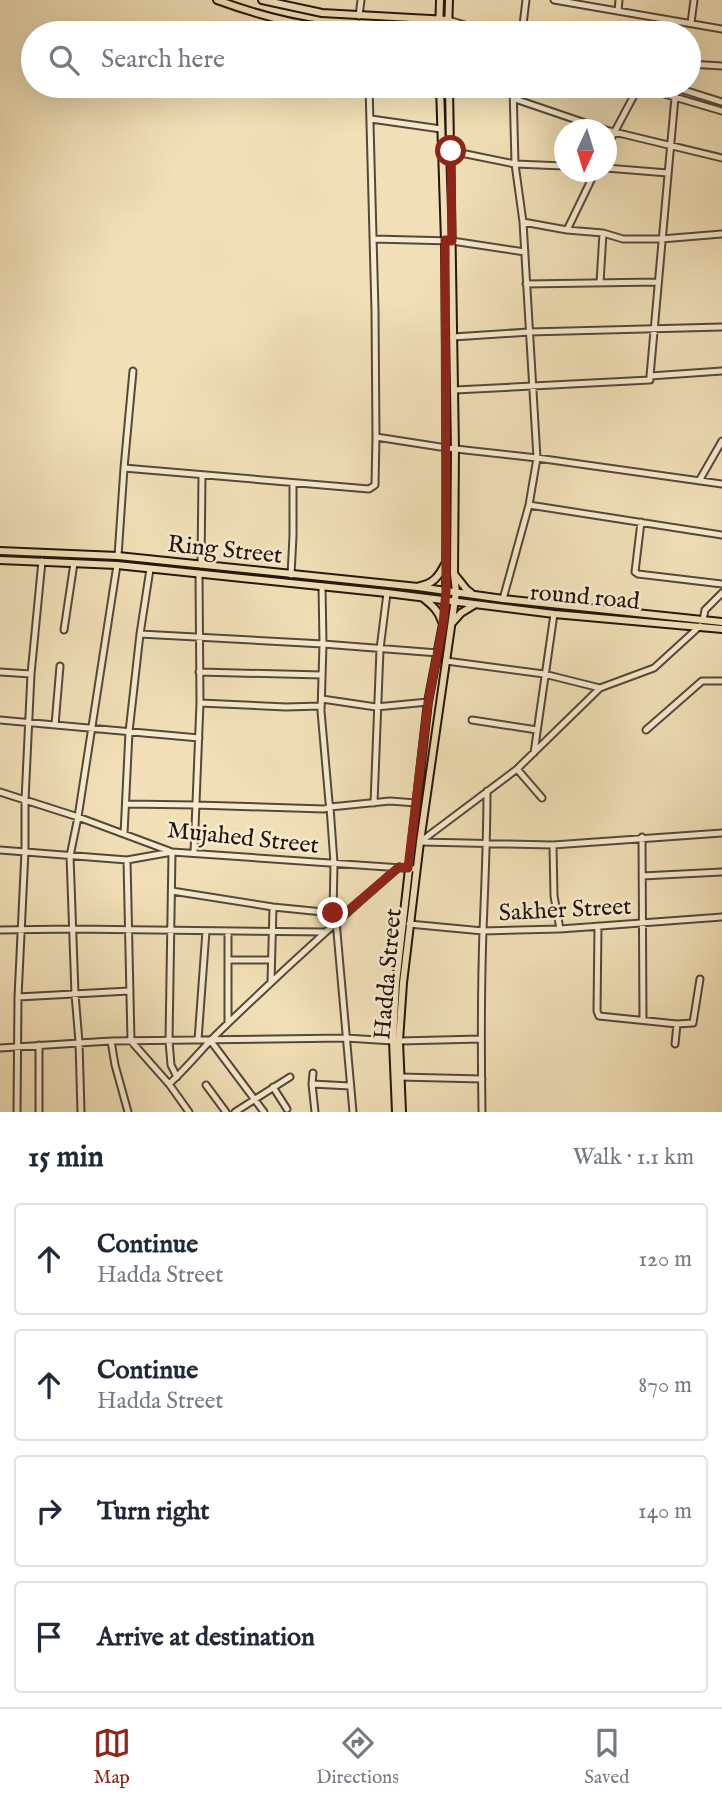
<!DOCTYPE html>
<meta charset="utf-8">
<style>
body{margin:0;font-family:"IM FELL English",serif;background:#f2f2f3;color:#1f2937}
.compass{position:absolute;left:554px;top:119px;width:63px;height:63px;border-radius:50%;background:#fff;box-shadow:0 7px 28px #0002;rotate:184deg}
.stop{position:absolute;width:21px;height:21px;margin:-16px;border:5px solid #8f2418;border-radius:50%;background:#fff}
.stop.end{background:#8f2418;border-color:#fff;box-shadow:0 2px 7px #0008}
.list{margin:0;padding:0;list-style:none}
h2{display:flex;justify-content:space-between;align-items:center;height:91px;margin:0;padding:0 28px;font-size:30px}
h2 small{font-size:23px;font-weight:400;color:#747a83}
.list li{display:grid;grid-template-columns:46px 1fr auto;gap:21px;align-items:center;box-sizing:border-box;height:112px;margin:0 14px 14px;padding:0 14px;border:2px solid #e0e1e3;border-radius:7px}
.list b{display:block;font-size:26px;white-space:nowrap}
.list p{margin:0;font-size:23px;white-space:nowrap;color:#747a83}
.list em{font-size:23px;font-style:normal;color:#747a83}
.icon{flex:none;width:38px;height:38px;fill:none;stroke:currentColor;stroke-width:2;stroke-linecap:round;stroke-linejoin:round}
.map{position:relative;flex:none;width:722px;height:1112px;overflow:hidden}
.search{position:absolute;background:#fff;box-shadow:0 7px 28px #0002;left:21px;right:21px;top:21px;height:77px;display:flex;align-items:center;gap:18px;box-sizing:border-box;padding:0 24px;border-radius:38px;color:#747a83;font-size:26px}
.sheet{height:595px;background:#fff}
nav{display:flex;justify-content:space-around;align-items:center;box-sizing:border-box;height:98px;border-top:2px solid #e0e1e3;background:#fff;font-size:19px;color:#747a83}
nav a{display:grid;justify-items:center;gap:4px}
nav .on{color:#8f2418}
.map>svg:first-child{display:block}
</style>
<div class="map">
<svg width="722" height="1112" viewBox="0 0 722 1112">
<rect width="100%" height="100%" fill="#f1e0b7"/>
<filter id="stains"><feTurbulence type="fractalNoise" baseFrequency=".00286" numOctaves="4"/><feColorMatrix values="0 0 0 0 .2 0 0 0 0 .09 0 0 0 0 .02 0 0 0 .5 -.17"/></filter>
<radialGradient id="worn" r=".72"><stop offset=".6" stop-color="#630" stop-opacity="0"/><stop offset="1" stop-color="#630" stop-opacity=".3"/></radialGradient>
<g fill="none" stroke-linecap="round" stroke-linejoin="round">
<defs>
<path id="minor" d="M 554,0 L 722,29
M 618,11 L 619,0
M 359,16 L 361,0
M 448,20 L 492,33
M 691,23 L 694,0
M 448,29 L 462,33
M 522,33 L 526,0
M 689,64 L 722,66
M 637,86 L 722,111
M 671,86 L 722,102
M 515,99 L 606,130
M 371,119 L 441,129
M 606,130 L 722,158
M 606,148 L 639,86
M 451,151 L 515,164 L 564,166
M 606,168 L 668,173
M 523,222 L 567,230 L 603,233 L 623,239 L 661,239 L 722,234
M 567,230 L 595,172
M 373,239 L 452,241 L 525,252
M 600,283 L 603,233
M 526,284 L 657,282
M 453,337 L 529,332 L 722,327
M 650,376 L 675,97 L 678,86
M 455,390 L 650,380 L 650,376 L 722,371
M 376,437 L 447,448 L 537,458 L 722,484
M 124,468 L 369,489 L 375,485 L 376,437 L 375,311 L 369,86
M 699,481 L 722,441
M 529,505 L 722,535
M 641,522 L 635,572 L 638,574 L 722,584
M 118,556 L 124,468 L 133,371
M 201,565 L 202,475
M 291,575 L 293,536 L 293,484
M 322,586 L 323,644 L 321,711 L 329,802 L 330,807 L 334,863 L 333,913 L 336,921 L 353,1112
M 503,599 L 529,505 L 537,458 L 523,222 L 515,164 L 513,86
M 703,620 L 705,610 L 722,593
M 64,630 L 74,563
M 140,634 L 323,644 L 438,653
M 446,661 L 544,674 L 600,688
M 0,672 L 31,674
M 199,672 L 322,675
M 322,699 L 376,707 L 428,702
M 200,703 L 286,707 L 321,706
M 0,720 L 199,738
M 472,720 L 537,730
M 55,725 L 60,666
M 646,730 L 702,681 L 722,681
M 534,753 L 554,614
M 517,769 L 542,798
M 0,792 L 78,817 L 172,852 L 416,869
M 374,803 L 380,649 L 387,593
M 126,804 L 196,805 L 324,809 L 330,807 L 390,801 L 416,803
M 124,834 L 129,732 L 140,634 L 150,569
M 642,837 L 643,1020
M 420,842 L 517,769 L 600,688 L 654,668 L 700,626
M 421,842 L 553,845 L 722,833
M 553,845 L 554,896 L 560,929
M 0,850 L 127,860 L 172,852 L 169,1041 L 171,1065 L 177,1077
M 194,853 L 200,703 L 199,574
M 127,860 L 131,1041 L 169,1084 L 189,1112
M 642,876 L 722,872
M 172,891 L 273,907 L 333,913
M 409,924 L 483,931 L 560,929 L 722,917
M 598,926 L 597,1011 L 599,1016 L 677,1024 L 693,1023 L 700,979
M 0,930 L 72,929 L 325,932
M 228,931 L 228,1023
M 228,960 L 271,960
M 271,982 L 273,907
M 18,997 L 129,991
M 198,1040 L 206,931
M 210,1040 L 264,1112
M 111,1041 L 115,1065 L 128,1112
M 399,1041 L 481,1039
M 675,1044 L 677,1024
M 0,1048 L 111,1041 L 346,1038 L 393,1041
M 313,1073 L 312,1084 L 315,1112
M 400,1077 L 482,1079
M 169,1084 C 188,1067 203,1047 221,1030 C 279,974 338,920 399,867
M 312,1084 L 350,1086
M 206,1085 L 226,1112
M 273,1087 L 287,1109
M 17,1112 L 18,997 L 25,851 L 25,800 L 31,674 L 42,561
M 39,1112 L 39,1045
M 81,1112 L 79,1042 L 75,994 L 70,856 L 78,817 L 117,565
M 235,1112 L 290,1077
M 482,1112 C 481,1051 481,991 483,930 C 485,884 487,838 487,791"/>
<path id="major" d="M 217,0 C 250,12 287,23 322,27 C 364,32 406,29 448,29
M 262,0 L 322,13 L 448,20
M 439,33 L 440,0
M 448,33 L 449,0
M 0,551 L 118,556 L 418,587 L 503,599 L 722,622
M 0,560 L 117,565 L 387,593 L 554,614 L 722,629
M 455,575 L 467,590 L 471,593
M 420,586 C 433,584 439,576 445,564
M 423,598 C 432,605 439,611 442,622
M 453,622 L 461,613 L 474,605
M 396,1112 L 393,1041 L 396,983 L 428,702 L 443,624 L 446,591 L 447,448 L 445,241 L 440,86
M 402,1112 L 399,1041 L 403,983 L 420,842 L 456,592 L 454,574 L 455,449 L 449,86"/>
</defs>
<!-- minor casing -->
<use href="#minor" stroke="#564737" stroke-width="9"/>
<!-- major casing -->
<use href="#major" stroke="#23140c" stroke-width="10"/>
<!-- minor -->
<use href="#minor" stroke="#f6ebd0" stroke-width="5"/>
<!-- major -->
<use href="#major" stroke="#f1e0b7" stroke-width="6"/>
</g>
<g fill="none" stroke-linecap="round" stroke-linejoin="round">
<!-- route -->
<path stroke="#8f2418" stroke-width="9" d="M 333,913 L 336,921 L 399,867 L 408,868 L 428,702 L 443,624 L 446,591 L 445,240 L 452,241 L 451,151"/>
</g>
<g text-anchor="middle" stroke-width="5" stroke-linejoin="round" paint-order="stroke">
<!-- street labels -->
<g font-size="24" fill="#23140c" stroke="#f6ebd0">
<text transform="translate(225 549) rotate(6)" y="8">Ring Street</text>
<text transform="translate(585 596) rotate(5)" y="8">round road</text>
<text transform="translate(243 837) rotate(6)" y="8">Mujahed Street</text>
<text transform="translate(565 909) rotate(-3)" y="8">Sakher Street</text>
<text transform="translate(387 974) rotate(-85)" y="8">Hadda Street</text>
</g>
</g>
<rect width="100%" height="100%" filter="url(#stains)"/>
<rect width="100%" height="100%" fill="url(#worn)"/>
</svg>
<svg class="compass" viewBox="-18 -18 36 36"><path d="M0-13l5 13h-10z" fill="#e53935"/><path d="M0 13l5-13h-10z" fill="#747a83"/></svg>
<div class="stop" style="left:451px;top:151px"></div>
<div class="stop end" style="left:333px;top:913px"></div>
<div class="search"><svg class="icon" aria-label="search" viewBox="0 0 24 24"><circle cx="10" cy="10" r="6"/><path d="M15 15l6 6"/></svg>Search here</div>
</div>
<section class="sheet">
<h2>15 min<small>Walk · 1.1 km</small></h2>
<ul class="list">
<li><svg class="icon" aria-label="ahead" viewBox="0 0 24 24"><path d="M12 20V5M6 11l6-6 6 6"/></svg><div><b>Continue</b><p>Hadda Street</p></div><em>120 m</em></li>
<li><svg class="icon" aria-label="ahead" viewBox="0 0 24 24"><path d="M12 20V5M6 11l6-6 6 6"/></svg><div><b>Continue</b><p>Hadda Street</p></div><em>870 m</em></li>
<li><svg class="icon" aria-label="right" viewBox="0 0 24 24"><path d="M7 20v-9h11M14 6l5 5-5 5"/></svg><div><b>Turn right</b></div><em>140 m</em></li>
<li><svg class="icon" aria-label="arrive" viewBox="0 0 24 24"><path d="M6 21V4h12l-3 4 3 4H6"/></svg><div><b>Arrive at destination</b></div></li>
</ul>
</section>
<nav>
<a class="on"><svg class="icon" aria-label="map" viewBox="0 0 24 24"><path d="M3 6l6-2 6 2 6-2v14l-6 2-6-2-6 2zM9 4v14M15 6v14"/></svg>Map</a>
<a><svg class="icon" aria-label="directions" viewBox="0 0 24 24"><path d="M12 3l9 9-9 9-9-9zM9 14v-3h6M13 9l2 2-2 2"/></svg>Directions</a>
<a><svg class="icon" aria-label="saved" viewBox="0 0 24 24"><path d="M7 4h10v16l-5-4-5 4z"/></svg>Saved</a>
</nav>
